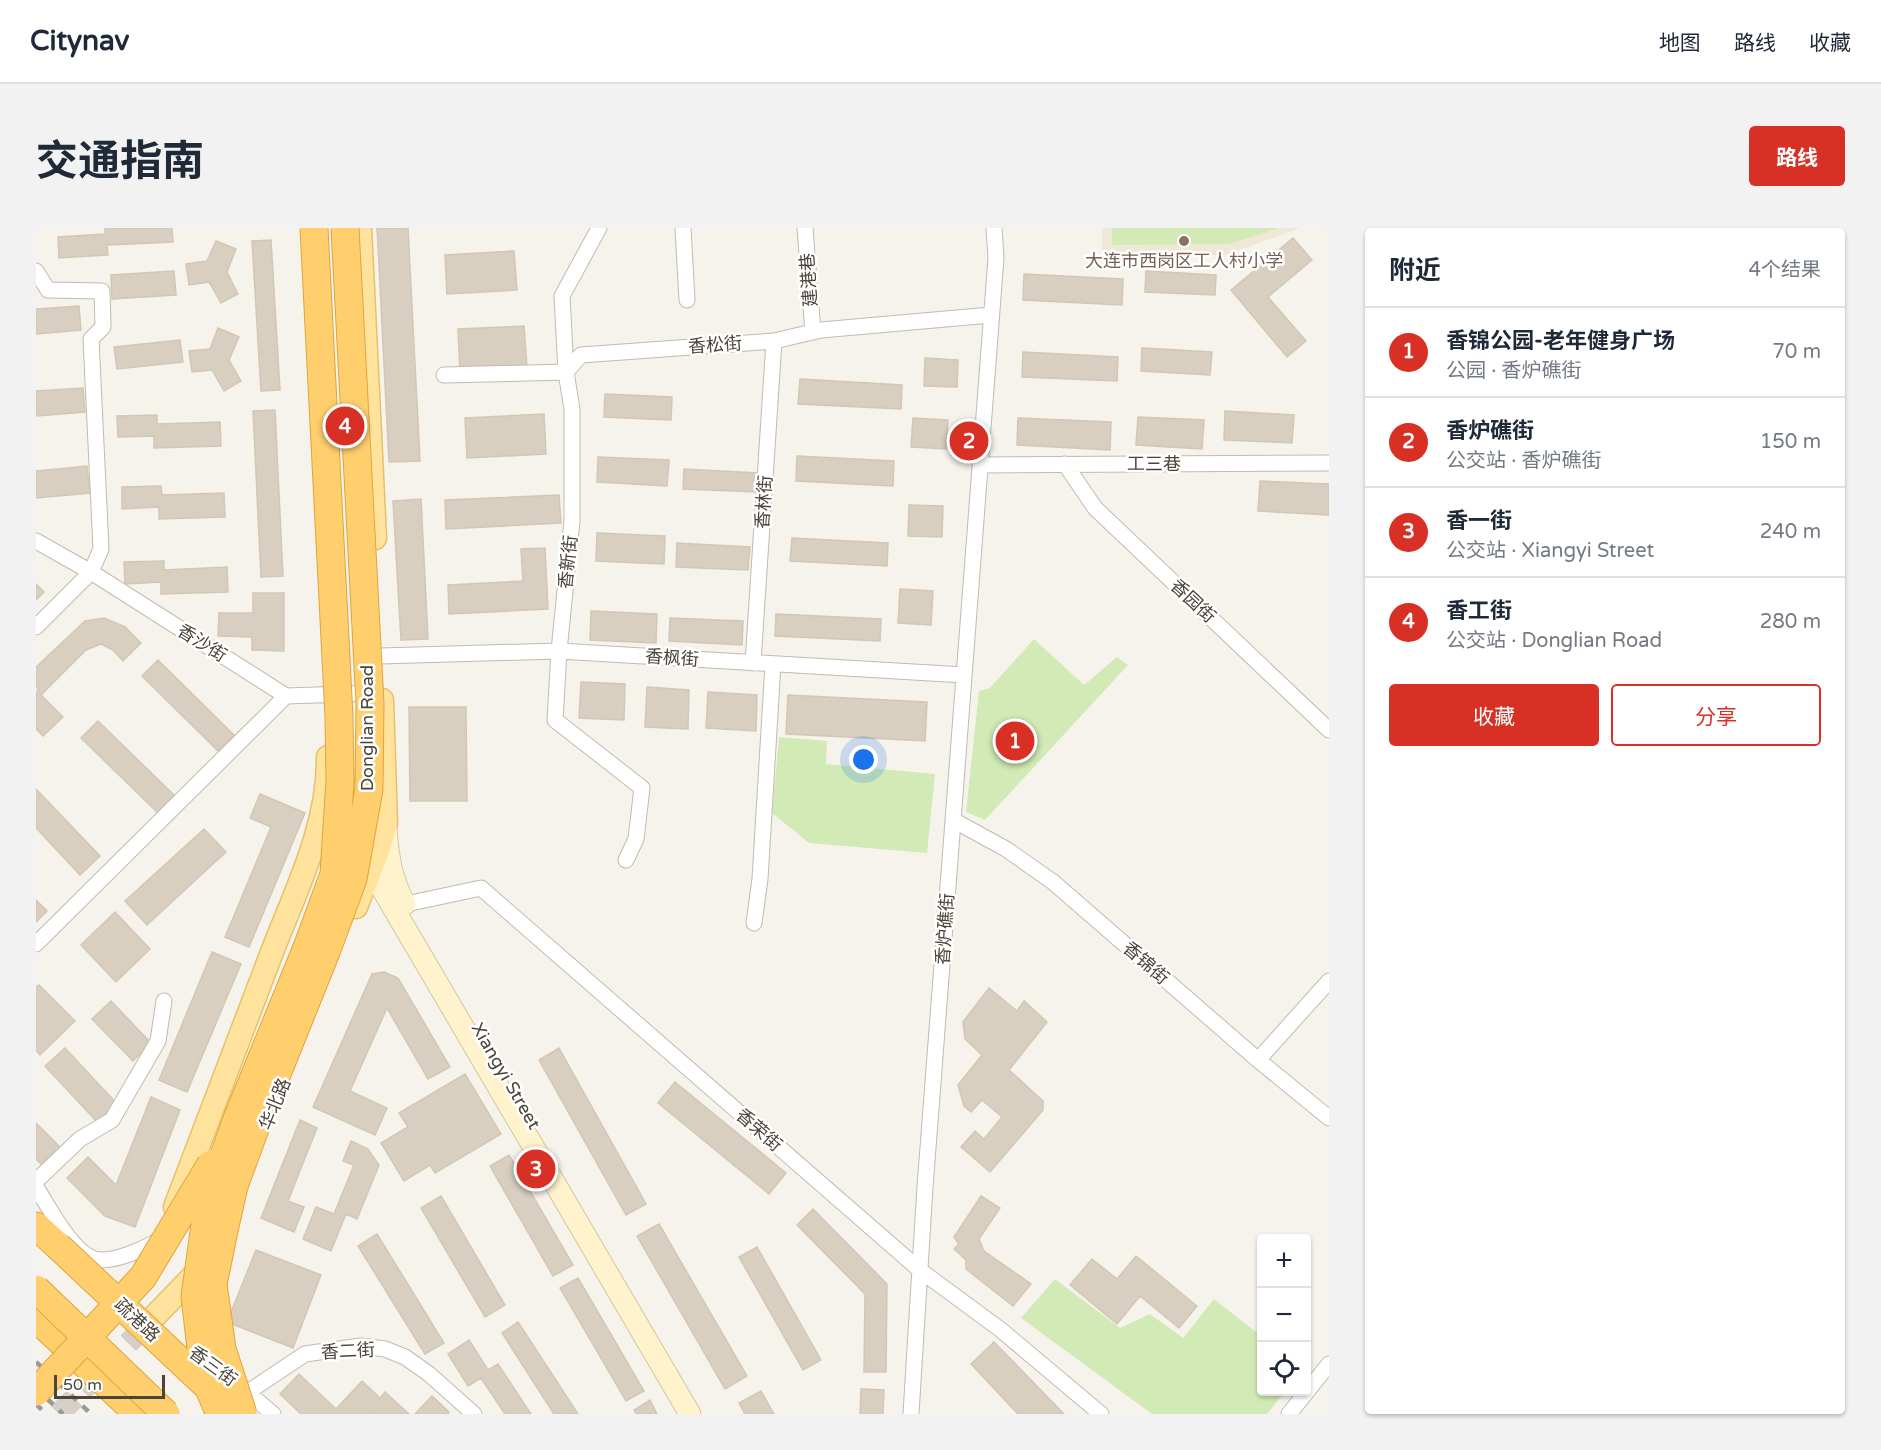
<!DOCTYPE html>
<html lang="zh">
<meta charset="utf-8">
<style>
body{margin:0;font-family:"Varela Round","Noto Sans SC",sans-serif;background:#f2f2f3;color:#1f2937}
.controls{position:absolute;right:18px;bottom:18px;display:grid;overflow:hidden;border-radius:6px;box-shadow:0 2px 4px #0004}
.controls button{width:54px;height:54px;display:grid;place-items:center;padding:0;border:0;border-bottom:2px solid #e0e1e3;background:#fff;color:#1f2937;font:30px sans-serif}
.scale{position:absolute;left:18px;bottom:15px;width:111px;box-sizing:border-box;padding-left:6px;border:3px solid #4b4439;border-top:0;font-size:16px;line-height:21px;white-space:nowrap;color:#4b4439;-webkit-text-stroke:4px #fff;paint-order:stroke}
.you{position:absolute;left:828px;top:532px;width:21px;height:21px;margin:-15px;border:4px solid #fff;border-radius:50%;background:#1a73e8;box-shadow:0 0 0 9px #1a73e833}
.badge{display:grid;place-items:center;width:39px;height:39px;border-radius:50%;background:#d93025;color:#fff;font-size:20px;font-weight:700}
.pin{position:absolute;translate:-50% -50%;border:3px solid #fff;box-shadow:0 2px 6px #0006}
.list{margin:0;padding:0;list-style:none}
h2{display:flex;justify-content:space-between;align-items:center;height:78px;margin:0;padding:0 24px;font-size:26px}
h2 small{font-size:20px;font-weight:400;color:#747a83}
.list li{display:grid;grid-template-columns:39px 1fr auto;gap:18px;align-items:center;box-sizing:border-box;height:90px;padding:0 24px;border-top:2px solid #e0e1e3}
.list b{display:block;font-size:22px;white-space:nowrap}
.list p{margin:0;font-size:20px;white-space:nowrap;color:#747a83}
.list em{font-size:20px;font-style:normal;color:#747a83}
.actions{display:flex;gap:12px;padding:18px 24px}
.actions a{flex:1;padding:14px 0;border:2px solid #d93025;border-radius:6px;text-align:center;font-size:21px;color:#d93025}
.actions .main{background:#d93025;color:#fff}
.icon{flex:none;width:33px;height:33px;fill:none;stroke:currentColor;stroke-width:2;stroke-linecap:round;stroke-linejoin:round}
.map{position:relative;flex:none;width:1293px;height:1186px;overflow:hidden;border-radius:6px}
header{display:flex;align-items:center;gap:36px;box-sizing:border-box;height:84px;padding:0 30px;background:#fff;border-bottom:2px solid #e0e1e3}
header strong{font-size:28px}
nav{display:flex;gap:33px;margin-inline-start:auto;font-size:21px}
.intro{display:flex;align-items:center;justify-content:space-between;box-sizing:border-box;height:144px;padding:0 36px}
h1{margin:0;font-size:42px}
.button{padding:15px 27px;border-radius:6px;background:#d93025;color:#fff;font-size:21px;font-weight:700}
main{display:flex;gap:36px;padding:0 36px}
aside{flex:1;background:#fff;border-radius:6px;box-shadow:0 2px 4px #0004}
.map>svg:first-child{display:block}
</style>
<header>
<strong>Citynav</strong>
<nav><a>地图</a><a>路线</a><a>收藏</a></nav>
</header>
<div class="intro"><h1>交通指南</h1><a class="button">路线</a></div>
<main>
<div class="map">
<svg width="1293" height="1186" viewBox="0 0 1293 1186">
<rect width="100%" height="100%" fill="#f6f3ec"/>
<!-- education -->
<path fill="#efe8d6" d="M 1066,0 L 1264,0 L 1190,27 L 1066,26 Z"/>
<!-- green -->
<path fill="#d2eab5" d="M 1076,0 L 1243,0 L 1193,16 L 1076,17 Z
M 998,411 L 1048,457 L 1081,429 L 1092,437 L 949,592 L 930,584 L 943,463 L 954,460 Z
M 743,509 L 791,513 L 790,536 L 899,546 L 891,625 L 773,615 L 736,585 Z
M 1019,1051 L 1084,1100 L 1114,1086 L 1147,1110 L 1178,1071 L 1225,1108 L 1226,1164 L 1249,1164 L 1231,1186 L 1116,1186 L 985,1090 Z"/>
<!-- building -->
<path fill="#d8cfc1" stroke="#d3c7b4" stroke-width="1.5" d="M 69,0 L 136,0 L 137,14 L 71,17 L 72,27 L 23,30 L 22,9 L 69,6 Z
M 341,0 L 372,0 L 384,233 L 353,234 Z
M 1257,10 L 1276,32 L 1232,69 L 1270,113 L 1251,129 L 1195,62 Z
M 235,12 L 244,162 L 225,163 L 216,13 Z
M 180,13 L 200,21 L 191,44 L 202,66 L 185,75 L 173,54 L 153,57 L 150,36 L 171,33 Z
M 478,23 L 481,62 L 411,66 L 409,27 Z
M 138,43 L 140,67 L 76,71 L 75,47 Z
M 1110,43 L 1180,47 L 1179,67 L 1109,64 Z
M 988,46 L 1087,51 L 1086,77 L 987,72 Z
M 43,78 L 45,102 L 0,106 L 0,81 Z
M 488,98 L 491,139 L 424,142 L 422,101 Z
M 182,100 L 203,109 L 193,132 L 205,153 L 188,163 L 176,142 L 156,144 L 153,123 L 174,121 Z
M 144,112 L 147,134 L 81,141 L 78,119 Z
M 1106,120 L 1176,124 L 1174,147 L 1105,143 Z
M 987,124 L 1082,129 L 1081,153 L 986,149 Z
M 889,130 L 922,132 L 921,159 L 888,158 Z
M 764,151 L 866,157 L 865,181 L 762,176 Z
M 47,160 L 49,184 L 0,188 L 0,163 Z
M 569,166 L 636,169 L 635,192 L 568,189 Z
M 239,182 L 247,348 L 225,349 L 217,183 Z
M 1189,183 L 1258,187 L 1256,215 L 1188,212 Z
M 508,186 L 510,226 L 431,230 L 429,190 Z
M 121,187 L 121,196 L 184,194 L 185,218 L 118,220 L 118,208 L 82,209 L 81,188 Z
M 1102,189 L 1168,192 L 1166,221 L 1100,217 Z
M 877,190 L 912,192 L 910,221 L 875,219 Z
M 982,190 L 1075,194 L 1074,222 L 981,217 Z
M 761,228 L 858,233 L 857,258 L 760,253 Z
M 562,229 L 633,232 L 631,258 L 561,254 Z
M 51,238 L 54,265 L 0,270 L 0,243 Z
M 648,241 L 722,245 L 721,264 L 647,261 Z
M 1224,253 L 1293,256 L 1293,287 L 1222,283 Z
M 125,258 L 126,267 L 188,265 L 189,289 L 123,291 L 123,279 L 86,281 L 86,259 Z
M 523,267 L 525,295 L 410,301 L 409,272 Z
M 385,271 L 392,411 L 365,412 L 357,273 Z
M 873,277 L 907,278 L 906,309 L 872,308 Z
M 561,305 L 629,308 L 628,336 L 560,333 Z
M 756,310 L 852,315 L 851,338 L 754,333 Z
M 641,315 L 714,319 L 712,342 L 640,339 Z
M 509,320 L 512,381 L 413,386 L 412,357 L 487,353 L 485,321 Z
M 128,333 L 128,342 L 191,339 L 192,364 L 125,366 L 125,354 L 89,356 L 88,334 Z
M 0,356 L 8,364 L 0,372 Z
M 864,361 L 897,363 L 895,397 L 862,395 Z
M 217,365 L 248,365 L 248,423 L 216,422 L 216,409 L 182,408 L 183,385 L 217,385 Z
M 555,383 L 621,386 L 620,415 L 554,412 Z
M 740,386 L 845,391 L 844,413 L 739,408 Z
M 68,390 L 89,399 L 105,415 L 87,433 L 77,422 L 65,416 L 50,422 L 5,467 L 27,489 L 7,508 L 0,501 L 0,464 L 3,462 L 0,459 L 0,439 L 49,393 Z
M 634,390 L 707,393 L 706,417 L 633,413 Z
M 122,432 L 198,507 L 182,523 L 106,448 Z
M 545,454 L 589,456 L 588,492 L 543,490 Z
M 611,459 L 653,462 L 652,501 L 609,499 Z
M 672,464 L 721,467 L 720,503 L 670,500 Z
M 752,467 L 891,474 L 889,513 L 750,506 Z
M 373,479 L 430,479 L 431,573 L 374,573 Z
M 62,493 L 139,568 L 122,585 L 45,510 Z
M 0,561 L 64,628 L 44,647 L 0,600 Z
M 224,566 L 269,585 L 213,719 L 189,709 L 235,599 L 214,590 Z
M 168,601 L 190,624 L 111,697 L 89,673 Z
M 0,672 L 11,683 L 0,694 Z
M 79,684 L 114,721 L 80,754 L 45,717 Z
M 176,724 L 205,736 L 151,864 L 123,852 Z
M 348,744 L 362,750 L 414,839 L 392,851 L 351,780 L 314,863 L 351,880 L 339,907 L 277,879 L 336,746 Z
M 3,757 L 39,793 L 4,827 L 0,822 L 0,759 Z
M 953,760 L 981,783 L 988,773 L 1011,794 L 973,842 L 1007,873 L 1007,882 L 954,944 L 925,919 L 939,903 L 948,911 L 966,889 L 946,872 L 935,884 L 928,878 L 922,857 L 946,827 L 929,811 L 927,794 Z
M 75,773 L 115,815 L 97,833 L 56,791 Z
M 29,820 L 82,877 L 62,895 L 9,838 Z
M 523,820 L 610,976 L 590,987 L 503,832 Z
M 429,846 L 465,906 L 399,945 L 394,937 L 368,953 L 345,915 L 372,899 L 363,885 Z
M 639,854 L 750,945 L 733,966 L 622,875 Z
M 115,869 L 144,882 L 99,999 L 69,988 L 31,950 L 52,929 L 80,957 Z
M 264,892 L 281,900 L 252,973 L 268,979 L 258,1004 L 225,990 Z
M 0,895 L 26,921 L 8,939 L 0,931 Z
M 315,913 L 332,921 L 343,937 L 321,991 L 310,986 L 295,1023 L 267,1011 L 280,979 L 298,986 L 318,937 L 307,933 Z
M 473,927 L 537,1037 L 517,1048 L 454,938 Z
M 405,968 L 469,1077 L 449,1089 L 385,980 Z
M 945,968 L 964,980 L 943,1011 L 948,1023 L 995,1056 L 977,1078 L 930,1041 L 930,1032 L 918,1021 L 923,1016 L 918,1009 Z
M 777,981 L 851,1056 L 850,1144 L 828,1144 L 829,1066 L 761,997 Z
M 623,996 L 711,1148 L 689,1161 L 601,1008 Z
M 341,1006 L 408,1115 L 389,1126 L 322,1018 Z
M 721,1019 L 785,1132 L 767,1142 L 703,1029 Z
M 220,1022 L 285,1047 L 257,1120 L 191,1094 Z
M 1100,1028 L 1161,1078 L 1143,1100 L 1104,1068 L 1081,1096 L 1034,1057 L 1056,1031 L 1081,1051 Z
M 542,1050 L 608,1163 L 590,1173 L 524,1060 Z
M 482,1094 L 542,1186 L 518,1186 L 466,1105 Z
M 433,1112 L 452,1142 L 462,1136 L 495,1186 L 469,1186 L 445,1150 L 432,1158 L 412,1126 Z
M 958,1114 L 1028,1186 L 982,1186 L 935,1136 Z
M 263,1146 L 300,1181 L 326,1153 L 344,1170 L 349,1164 L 373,1186 L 340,1186 L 337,1184 L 335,1186 L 265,1186 L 244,1166 Z
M 825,1161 L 848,1162 L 847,1186 L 824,1186 Z
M 725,1163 L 738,1186 L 709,1186 L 703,1175 Z
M 396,1168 L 413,1184 L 412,1186 L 379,1186 Z
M 614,1172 L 621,1186 L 600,1186 L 598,1182 Z"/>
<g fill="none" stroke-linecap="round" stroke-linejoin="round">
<!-- primary-tunnel -->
<path stroke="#d4d0c8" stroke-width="22" stroke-dasharray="22 11" stroke-linecap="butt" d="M 23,1186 L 114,1093"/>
<defs>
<path id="street" d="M 563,0 L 526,68 L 530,144 L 536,181 L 536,293 L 523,423 L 519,492 L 606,560 L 600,611 L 590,632
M 647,0 L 651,72
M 769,0 L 777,104
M 0,43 L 12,62 L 66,63 L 67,99 L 55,111 L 65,321 L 55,344 L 0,399
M 408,147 L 530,144 L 545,127 L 738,113 L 785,102 L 955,87
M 1029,236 L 1059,280 L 1293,502
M 944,237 L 1293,235
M 0,313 L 55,344 L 250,468 L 340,465
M 344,428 L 523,423 L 928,447
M 717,435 L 738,113
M 917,592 L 970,621 L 1017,654 L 1222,832 L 1293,890
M 370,676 L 445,660 L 885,1043 L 965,1102 L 1065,1186
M 718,695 L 724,651 L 737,436
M 0,716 L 250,468
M 1222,832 L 1293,753
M 0,953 L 44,911 L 76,892 L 122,813 L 128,773
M 0,959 C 13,979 35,1023 58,1031 C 76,1036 110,1020 125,1011
M 204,1158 L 237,1186
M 212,1164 L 269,1126 L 325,1118 L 349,1121 L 369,1129 L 393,1146 L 438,1186
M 875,1186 L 889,959 L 960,30 L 958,0
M 1253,1186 L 1293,1136"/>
<path id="secondary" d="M 350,600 C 352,628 355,651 369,676
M 328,630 L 654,1186"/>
<path id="primary" d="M 324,0 L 339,310
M 320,679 L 343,620 L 350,595 L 346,472
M 139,979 C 172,894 203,809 236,724 C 260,662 293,597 292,529
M 114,1093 L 167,1038"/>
<path id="highway" d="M 0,998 L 22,1018
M 0,1090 L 102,1186"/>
</defs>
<!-- street casing -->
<use href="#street" stroke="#c2bbae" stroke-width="17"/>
<!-- secondary casing -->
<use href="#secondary" stroke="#d6c79b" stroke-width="23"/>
<!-- primary casing -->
<use href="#primary" stroke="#e6c16a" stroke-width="25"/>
<!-- highway casing -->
<use href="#highway" stroke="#e0a43c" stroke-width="29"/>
<!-- street -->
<use href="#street" stroke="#fff" stroke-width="15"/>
<!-- secondary -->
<use href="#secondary" stroke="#fff3cd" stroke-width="21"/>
<!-- primary -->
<use href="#primary" stroke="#ffe39c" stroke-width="22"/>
<!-- highway -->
<use href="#highway" stroke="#ffcf6e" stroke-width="27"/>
<!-- rail -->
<path stroke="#9a9a9a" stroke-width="4.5" stroke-dasharray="8 8" stroke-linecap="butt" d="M 0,1134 L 55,1186
M 0,1160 L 27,1186
M 0,1176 L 10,1186"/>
<defs>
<path id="highway-bridge" d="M 22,1018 L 174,1161
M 0,1061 L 130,1186
M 0,1164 L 107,1049 L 175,936
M 184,1186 L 173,1161 L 165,1120 L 159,1069 L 169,997 L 179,953 L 201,891 L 272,717 L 298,646 L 304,553 L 303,489 L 278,0
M 207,1186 L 186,1121 L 177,1056 L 189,998 L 198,958 L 220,898 L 290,724 L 317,651 L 333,561 L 334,476 L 309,0"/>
</defs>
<!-- highway-bridge casing -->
<use href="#highway-bridge" stroke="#e0a43c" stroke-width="29" stroke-linecap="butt"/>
<!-- highway-bridge -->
<use href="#highway-bridge" stroke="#ffcf6e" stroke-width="27"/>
</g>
<!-- markers -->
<circle fill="#8d6e63" stroke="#fff" stroke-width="2" cx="1148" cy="13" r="6"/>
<g text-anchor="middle" stroke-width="5" stroke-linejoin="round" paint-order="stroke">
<!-- education labels -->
<g font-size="18" fill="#785e54" stroke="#fff">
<text x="1148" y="39">大连市西岗区工人村小学</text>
</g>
<!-- street labels -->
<g font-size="18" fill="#4b4439" stroke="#fff">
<text transform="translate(773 52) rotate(-94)" y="6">建港巷</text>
<text transform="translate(679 117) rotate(-4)" y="6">香松街</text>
<text x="1118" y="242">工三巷</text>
<text transform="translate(728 274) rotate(-86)" y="6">香林街</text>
<text transform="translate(532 334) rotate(-84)" y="6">香新街</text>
<text transform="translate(1157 373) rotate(43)" y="6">香园街</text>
<text transform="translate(166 415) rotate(32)" y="6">香沙街</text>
<text transform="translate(636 430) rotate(4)" y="6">香枫街</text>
<text transform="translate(331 500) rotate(-90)" y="6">Donglian Road</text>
<text transform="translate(909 701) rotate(-86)" y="6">香炉礁街</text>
<text transform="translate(1110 735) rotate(41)" y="6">香锦街</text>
<text transform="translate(470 848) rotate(60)" y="6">Xiangyi Street</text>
<text transform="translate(239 876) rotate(-68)" y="6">华北路</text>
<text transform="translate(723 902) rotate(41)" y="6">香荣街</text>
<text transform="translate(101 1092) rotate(43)" y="6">疏港路</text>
<text transform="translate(312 1123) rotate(-3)" y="6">香二街</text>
<text transform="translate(177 1138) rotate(36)" y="6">香三街</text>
</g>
</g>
</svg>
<div class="controls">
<button>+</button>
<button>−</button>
<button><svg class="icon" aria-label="locate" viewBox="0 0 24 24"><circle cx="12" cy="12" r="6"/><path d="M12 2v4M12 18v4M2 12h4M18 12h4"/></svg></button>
</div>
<div class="scale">50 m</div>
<div class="you"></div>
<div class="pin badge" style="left:979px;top:513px">1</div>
<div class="pin badge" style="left:933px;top:213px">2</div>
<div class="pin badge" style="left:500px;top:941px">3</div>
<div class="pin badge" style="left:309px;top:198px">4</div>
</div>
<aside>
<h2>附近<small>4个结果</small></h2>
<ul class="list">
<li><span class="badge">1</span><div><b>香锦公园-老年健身广场</b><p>公园 · 香炉礁街</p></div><em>70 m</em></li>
<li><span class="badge">2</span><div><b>香炉礁街</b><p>公交站 · 香炉礁街</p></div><em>150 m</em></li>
<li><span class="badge">3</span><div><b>香一街</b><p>公交站 · Xiangyi Street</p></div><em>240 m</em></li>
<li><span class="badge">4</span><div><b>香工街</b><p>公交站 · Donglian Road</p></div><em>280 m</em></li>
</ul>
<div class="actions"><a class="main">收藏</a><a>分享</a></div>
</aside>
</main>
